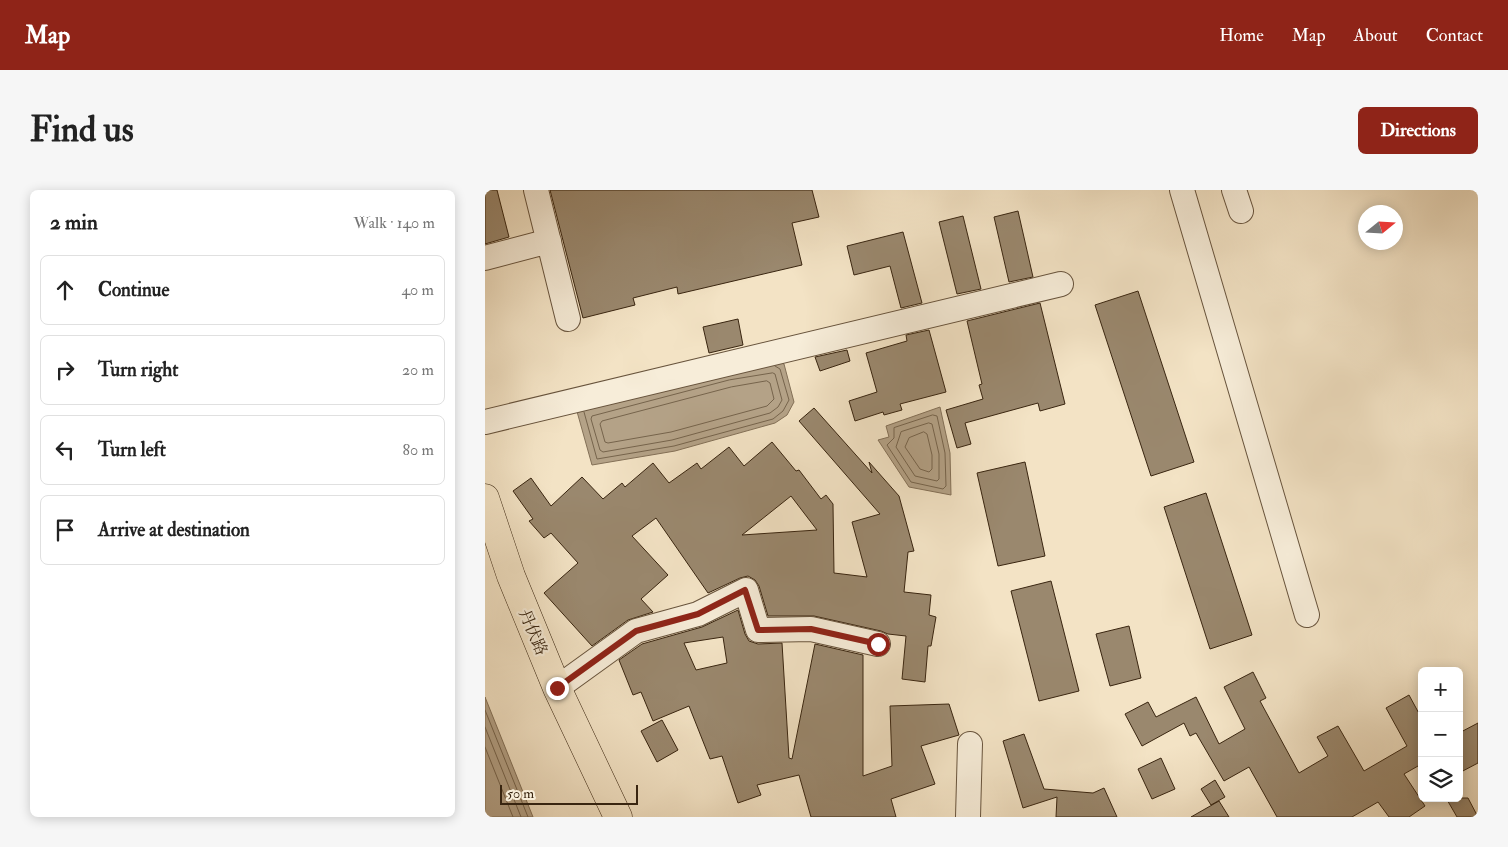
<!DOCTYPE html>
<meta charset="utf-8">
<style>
body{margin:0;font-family:"IM FELL Double Pica","Noto Serif SC",serif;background:#f6f6f6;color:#222}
.controls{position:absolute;right:15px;bottom:15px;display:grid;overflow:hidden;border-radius:8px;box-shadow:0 2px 12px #0003}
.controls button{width:45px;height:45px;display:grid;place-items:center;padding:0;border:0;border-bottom:1px solid #e0e0e0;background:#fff;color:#222;font:25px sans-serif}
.compass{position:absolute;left:873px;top:15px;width:45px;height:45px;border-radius:50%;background:#fff;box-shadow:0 2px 12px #0003;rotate:72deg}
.scale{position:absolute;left:15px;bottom:12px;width:138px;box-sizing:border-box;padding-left:5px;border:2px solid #392510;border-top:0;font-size:14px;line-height:18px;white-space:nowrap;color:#392510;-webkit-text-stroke:4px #f7edd9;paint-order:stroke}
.stop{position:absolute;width:15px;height:15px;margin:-11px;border:4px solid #8f2418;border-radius:50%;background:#fff}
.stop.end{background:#8f2418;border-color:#fff;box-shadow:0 1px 5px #0008}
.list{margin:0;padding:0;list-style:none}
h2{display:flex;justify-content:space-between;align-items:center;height:65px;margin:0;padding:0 20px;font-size:21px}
h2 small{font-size:16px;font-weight:400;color:#767676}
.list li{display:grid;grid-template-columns:32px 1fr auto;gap:15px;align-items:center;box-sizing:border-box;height:70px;margin:0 10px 10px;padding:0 10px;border:1px solid #e0e0e0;border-radius:8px}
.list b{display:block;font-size:19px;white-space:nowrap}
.list em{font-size:16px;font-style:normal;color:#767676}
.icon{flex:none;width:28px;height:28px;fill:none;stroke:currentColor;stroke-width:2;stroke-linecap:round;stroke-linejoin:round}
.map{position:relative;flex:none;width:993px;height:627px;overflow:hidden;border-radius:8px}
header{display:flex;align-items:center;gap:30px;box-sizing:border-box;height:70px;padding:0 25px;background:#8f2418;color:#fff}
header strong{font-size:24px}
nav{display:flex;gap:28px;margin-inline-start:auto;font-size:18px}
.intro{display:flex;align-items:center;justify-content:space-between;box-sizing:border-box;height:120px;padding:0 30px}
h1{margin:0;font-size:35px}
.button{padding:12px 22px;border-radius:8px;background:#8f2418;color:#fff;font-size:18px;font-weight:700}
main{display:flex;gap:30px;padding:0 30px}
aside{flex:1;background:#fff;border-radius:8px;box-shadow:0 2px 12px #0003}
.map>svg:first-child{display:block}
</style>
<header>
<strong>Map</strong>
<nav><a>Home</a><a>Map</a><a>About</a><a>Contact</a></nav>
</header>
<div class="intro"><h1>Find us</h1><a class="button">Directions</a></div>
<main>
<aside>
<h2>2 min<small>Walk · 140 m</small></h2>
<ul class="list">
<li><svg class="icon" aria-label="ahead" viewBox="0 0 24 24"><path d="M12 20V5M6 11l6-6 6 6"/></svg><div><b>Continue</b></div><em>40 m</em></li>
<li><svg class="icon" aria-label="right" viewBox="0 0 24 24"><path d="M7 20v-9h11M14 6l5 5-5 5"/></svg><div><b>Turn right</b></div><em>20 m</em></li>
<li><svg class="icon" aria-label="left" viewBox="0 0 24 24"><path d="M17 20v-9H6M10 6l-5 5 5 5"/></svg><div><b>Turn left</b></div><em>80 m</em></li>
<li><svg class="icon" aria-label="arrive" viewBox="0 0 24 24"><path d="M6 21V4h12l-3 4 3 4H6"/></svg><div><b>Arrive at destination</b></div></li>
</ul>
</aside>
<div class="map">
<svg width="993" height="627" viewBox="0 0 993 627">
<rect width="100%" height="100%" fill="#f3e3c5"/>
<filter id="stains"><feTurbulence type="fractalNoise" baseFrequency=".004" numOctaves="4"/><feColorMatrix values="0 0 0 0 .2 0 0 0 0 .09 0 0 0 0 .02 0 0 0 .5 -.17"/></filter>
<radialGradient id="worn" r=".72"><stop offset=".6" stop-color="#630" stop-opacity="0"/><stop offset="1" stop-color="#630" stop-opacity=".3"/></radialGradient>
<!-- water -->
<path fill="#b4a287" stroke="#837057" d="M 290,171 L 299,174 L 309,212 L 302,225 L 290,233 L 190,261 L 107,275 L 91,218 Z
M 455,217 L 465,263 L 466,305 L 424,297 L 393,250 L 404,247 L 401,236 Z
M 0,507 L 48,627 L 0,627 Z"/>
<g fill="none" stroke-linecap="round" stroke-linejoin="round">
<!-- shore -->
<path stroke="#76644c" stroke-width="1" d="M 288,183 L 290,184 L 297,210 L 293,217 L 285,223 L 187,250 L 118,262 L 115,260 L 106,229 L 107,226 L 244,190 Z
M 282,191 L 285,193 L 289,209 L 282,216 L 186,242 L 123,253 L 120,252 L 115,234 L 117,231 L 246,197 Z
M 99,222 L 112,269 L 189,256 L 288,229 L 298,221 L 304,210 L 295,179 L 290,176
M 448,225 L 452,226 L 460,263 L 461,296 L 458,299 L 426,292 L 402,255 L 409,248 L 409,238 Z
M 444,233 L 447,234 L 454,264 L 454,289 L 452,291 L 430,286 L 411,257 L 416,242 Z
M 439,242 L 442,244 L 447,265 L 447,279 L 444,282 L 435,279 L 420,257 L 424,248 Z
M 0,520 L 43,627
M 0,537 L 36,627
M 0,557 L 28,627"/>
</g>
<!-- building -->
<path fill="#9a886e" stroke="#392510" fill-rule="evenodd" d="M 0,0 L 12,0 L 24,47 L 0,54 Z
M 65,0 L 327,0 L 334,27 L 307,33 L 317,75 L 193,104 L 192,97 L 148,108 L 150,115 L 98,128 Z
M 533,21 L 548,87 L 524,92 L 509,27 Z
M 478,26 L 496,99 L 472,104 L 454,32 Z
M 418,42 L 437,113 L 416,118 L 405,76 L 369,85 L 362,56 Z
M 653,101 L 709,272 L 666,286 L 610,115 Z
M 555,113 L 580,214 L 555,221 L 553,213 L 480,233 L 486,254 L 472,258 L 461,220 L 498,209 L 494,195 L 497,194 L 482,131 Z
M 253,129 L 258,155 L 224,163 L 218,137 Z
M 444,140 L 461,202 L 415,214 L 417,220 L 399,225 L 398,222 L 370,231 L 364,211 L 392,202 L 381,163 L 422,151 L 421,145 Z
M 362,160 L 365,171 L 335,181 L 330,167 Z
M 329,218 L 387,283 L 384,272 L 414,306 L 429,361 L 423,362 L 419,402 L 446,405 L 444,425 L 451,427 L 446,456 L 443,456 L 440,492 L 417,489 L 421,446 L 403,444 L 396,441 L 329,426 L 283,426 L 274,396 L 270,390 L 263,386 L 255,388 L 223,403 L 171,328 L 147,346 L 183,385 L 156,409 L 168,422 L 143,430 L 107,456 L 59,403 L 93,373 L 66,343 L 59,348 L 44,331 L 48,329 L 28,301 L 46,288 L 66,316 L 97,287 L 118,309 L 137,293 L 140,297 L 168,273 L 184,293 L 212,273 L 216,279 L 244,257 L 259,276 L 287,252 L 311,281 L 314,280 L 336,309 L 341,305 L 348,314 L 349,383 L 382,387 L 367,332 L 395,324 L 314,231 ZM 306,306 L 332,340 L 257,345 Z
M 540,272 L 560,366 L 513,376 L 492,283 Z
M 721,303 L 767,445 L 725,459 L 679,317 Z
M 566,391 L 594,501 L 554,511 L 526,401 Z
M 253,420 L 260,444 L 264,451 L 273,454 L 297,453 L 304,568 L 307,569 L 330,454 L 378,465 L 378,586 L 407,576 L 405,516 L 464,514 L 474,545 L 436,556 L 450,594 L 406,609 L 411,627 L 326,627 L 314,585 L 272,595 L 276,605 L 253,613 L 237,566 L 225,569 L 204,516 L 168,531 L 156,502 L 148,505 L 134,470 L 157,454 L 217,437 ZM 238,447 L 242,473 L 211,480 L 199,453 Z
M 644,436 L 656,488 L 625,496 L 611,444 Z
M 768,482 L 781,508 L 775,511 L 814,583 L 843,566 L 832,547 L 853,536 L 879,581 L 922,556 L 901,518 L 924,505 L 937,529 L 937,584 L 933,576 L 919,584 L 940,616 L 924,627 L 904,627 L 893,612 L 867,627 L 792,627 L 764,577 L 739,591 L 711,543 L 705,546 L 699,533 L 657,556 L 640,524 L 663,512 L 671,527 L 711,507 L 734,554 L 760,539 L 739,497 Z
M 177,530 L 193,560 L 172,572 L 156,541 Z
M 993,533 L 993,573 L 974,583 L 974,543 Z
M 539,544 L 559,599 L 608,603 L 619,598 L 632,627 L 571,627 L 572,607 L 538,618 L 518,551 Z
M 676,568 L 690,599 L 667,609 L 653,579 Z
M 730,590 L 740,607 L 726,615 L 716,599 Z
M 961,608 L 983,608 L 993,627 L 972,627 Z
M 734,611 L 744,627 L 706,627 Z"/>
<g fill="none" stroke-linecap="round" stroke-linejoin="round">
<defs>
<path id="minor" d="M 51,0 L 83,129
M 697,0 L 822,425
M 749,0 L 756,21
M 0,68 L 64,51
M 0,232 L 576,94
M 72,498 L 151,441 L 213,424 L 261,400 L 273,440 L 326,439 L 393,454
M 483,627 L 485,554"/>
<path id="major" d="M 0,308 L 26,386 L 72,498 L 133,627"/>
</defs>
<!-- minor casing -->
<use href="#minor" stroke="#68543d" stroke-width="26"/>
<!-- major casing -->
<use href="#major" stroke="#392510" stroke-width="29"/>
<!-- minor -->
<use href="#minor" stroke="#f7edd9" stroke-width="24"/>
<!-- major -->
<use href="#major" stroke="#f3e3c5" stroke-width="28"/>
</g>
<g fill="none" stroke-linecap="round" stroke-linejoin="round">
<!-- route -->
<path stroke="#8f2418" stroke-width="6" d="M 72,498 L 151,441 L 213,424 L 260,400 L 273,440 L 326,439 L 393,454"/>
</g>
<g text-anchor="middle" stroke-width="4.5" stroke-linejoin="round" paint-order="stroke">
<!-- street labels -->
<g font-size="16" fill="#392510" stroke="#f7edd9">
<text transform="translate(49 442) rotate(67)" y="6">丹伏路</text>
</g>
</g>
<rect width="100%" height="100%" filter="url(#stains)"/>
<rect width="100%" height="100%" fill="url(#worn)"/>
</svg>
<div class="controls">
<button>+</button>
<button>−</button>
<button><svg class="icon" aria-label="layers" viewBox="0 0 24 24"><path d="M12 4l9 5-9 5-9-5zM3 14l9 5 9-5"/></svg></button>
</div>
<svg class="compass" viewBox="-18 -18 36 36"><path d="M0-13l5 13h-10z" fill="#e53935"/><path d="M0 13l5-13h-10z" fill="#767676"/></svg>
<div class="scale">50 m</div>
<div class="stop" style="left:393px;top:454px"></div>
<div class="stop end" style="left:72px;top:498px"></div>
</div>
</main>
